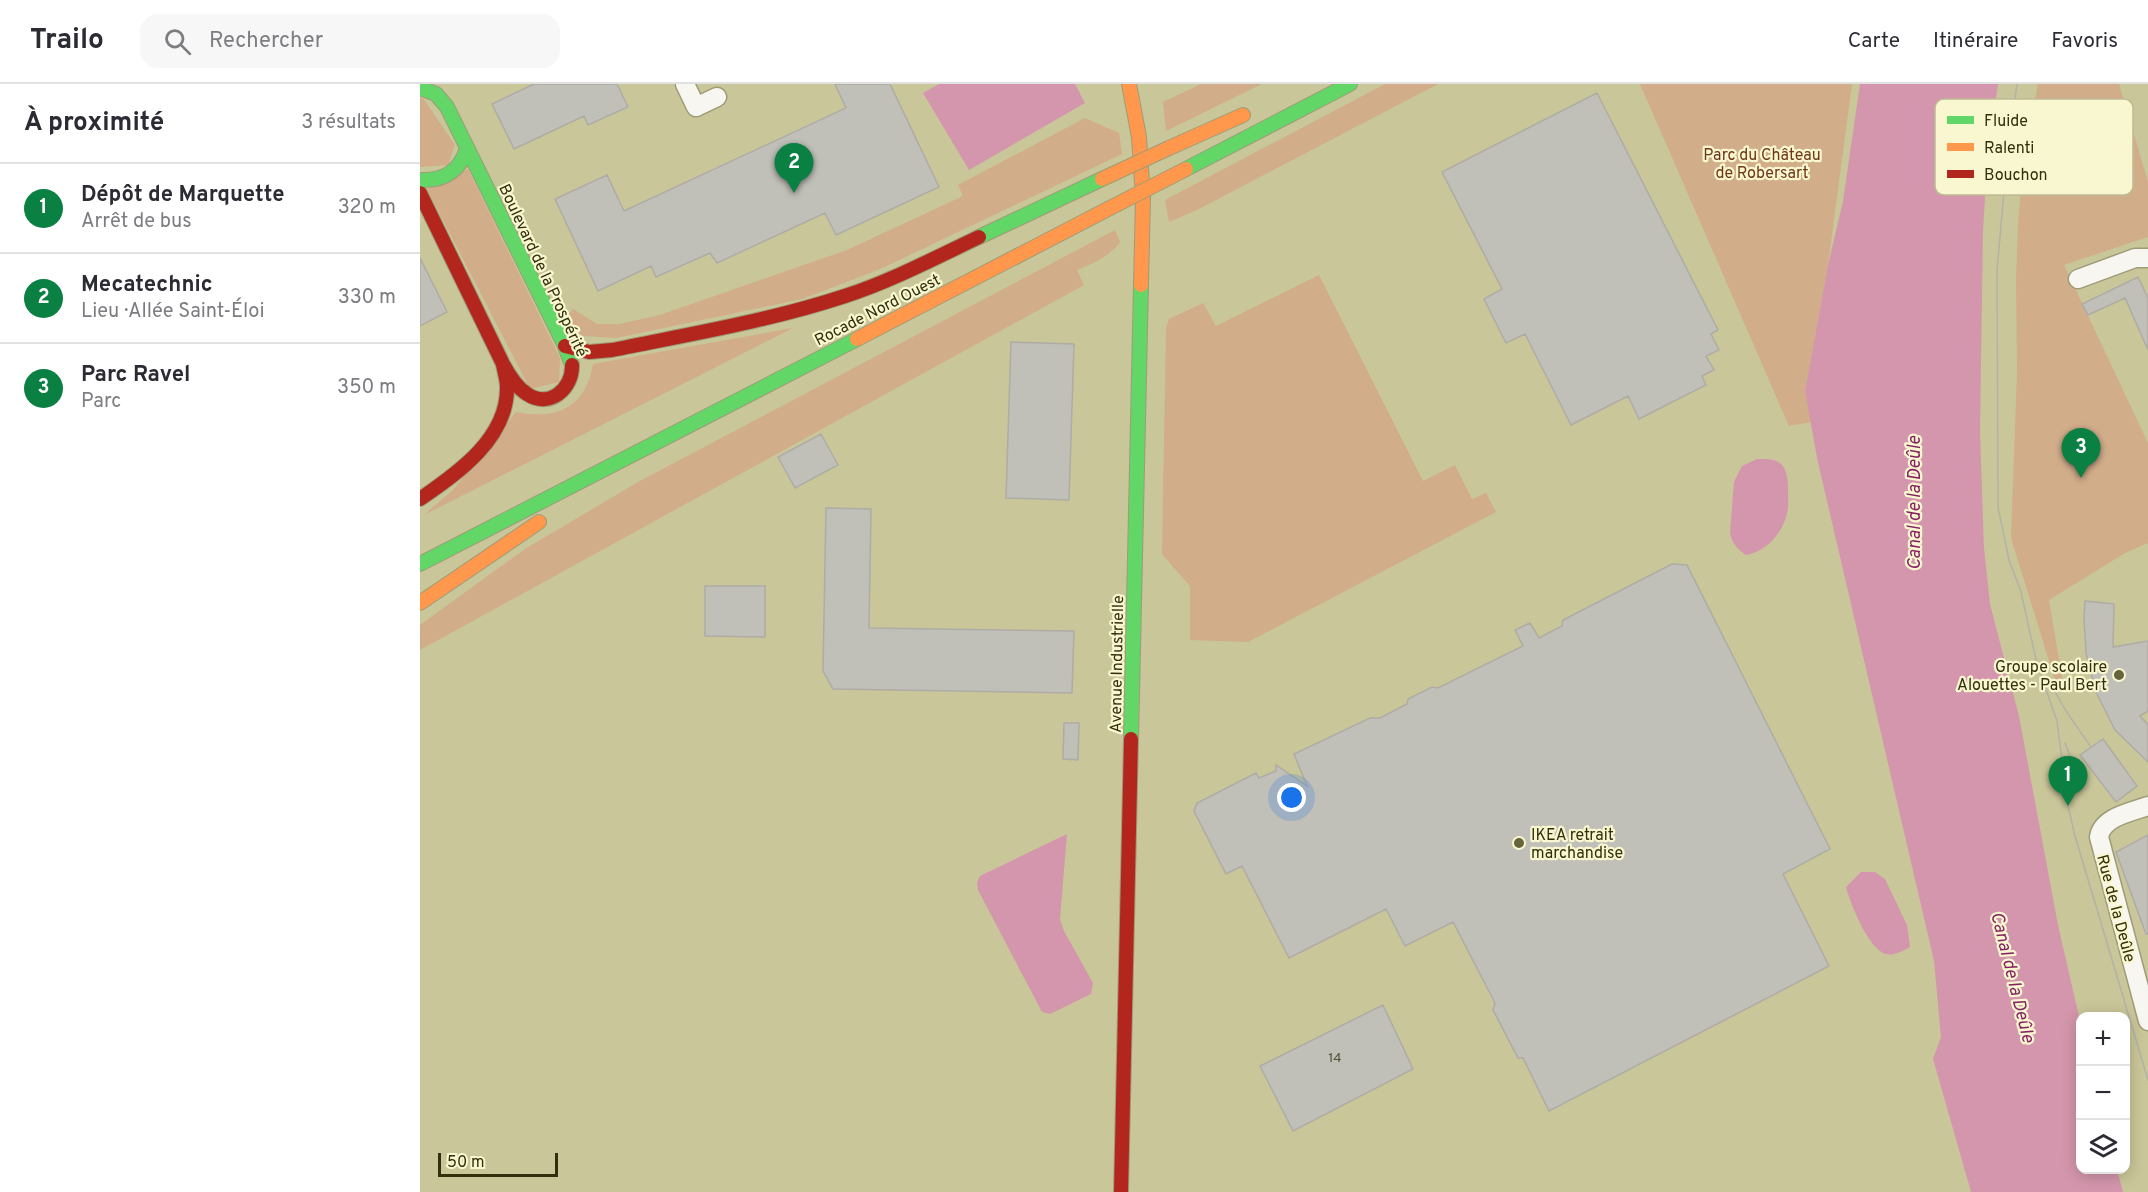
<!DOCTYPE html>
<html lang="fr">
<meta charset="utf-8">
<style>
body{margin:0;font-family:Overpass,sans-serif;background:#f7f7f7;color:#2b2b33}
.controls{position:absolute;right:18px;bottom:18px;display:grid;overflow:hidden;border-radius:12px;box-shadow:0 3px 15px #0003}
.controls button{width:54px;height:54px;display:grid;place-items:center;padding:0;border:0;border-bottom:2px solid #e1e1e2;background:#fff;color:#2b2b33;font:30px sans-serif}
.scale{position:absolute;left:18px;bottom:15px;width:120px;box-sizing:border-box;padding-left:6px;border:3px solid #312f0c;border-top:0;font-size:16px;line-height:21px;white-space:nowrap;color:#312f0c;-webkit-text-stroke:4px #f9f7cf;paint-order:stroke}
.you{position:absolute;left:872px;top:714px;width:21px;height:21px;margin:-15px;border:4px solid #fff;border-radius:50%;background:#1a73e8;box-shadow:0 0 0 9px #1a73e833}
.badge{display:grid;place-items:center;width:39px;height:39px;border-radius:50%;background:#0b8043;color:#fff;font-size:20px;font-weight:700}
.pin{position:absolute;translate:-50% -50px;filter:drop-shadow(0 2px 3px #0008)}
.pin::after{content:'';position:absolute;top:32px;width:21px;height:18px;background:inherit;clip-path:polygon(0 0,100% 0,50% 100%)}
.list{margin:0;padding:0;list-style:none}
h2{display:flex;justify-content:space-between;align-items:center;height:78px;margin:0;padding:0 24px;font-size:26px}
h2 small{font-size:20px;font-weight:400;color:#7c7c81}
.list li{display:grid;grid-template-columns:39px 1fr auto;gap:18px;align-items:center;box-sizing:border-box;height:90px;padding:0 24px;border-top:2px solid #e1e1e2}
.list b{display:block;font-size:22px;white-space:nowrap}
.list p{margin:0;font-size:20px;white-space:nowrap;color:#7c7c81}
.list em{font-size:20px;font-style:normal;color:#7c7c81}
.icon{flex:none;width:33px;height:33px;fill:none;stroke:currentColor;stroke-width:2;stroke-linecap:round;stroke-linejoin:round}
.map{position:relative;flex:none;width:1728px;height:1108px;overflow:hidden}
header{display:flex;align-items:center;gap:36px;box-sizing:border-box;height:84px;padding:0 30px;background:#fff;border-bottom:2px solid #e1e1e2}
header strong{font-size:28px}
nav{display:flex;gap:33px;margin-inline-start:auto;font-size:21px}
.search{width:420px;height:54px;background:#f7f7f7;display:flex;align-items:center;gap:15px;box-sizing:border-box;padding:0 21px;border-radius:18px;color:#7c7c81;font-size:22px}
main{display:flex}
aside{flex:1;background:#fff}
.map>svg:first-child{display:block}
</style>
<header>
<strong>Trailo</strong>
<div class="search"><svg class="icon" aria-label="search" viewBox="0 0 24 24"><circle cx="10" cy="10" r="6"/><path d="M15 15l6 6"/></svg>Rechercher</div>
<nav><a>Carte</a><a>Itinéraire</a><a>Favoris</a></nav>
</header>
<main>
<aside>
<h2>À proximité<small>3 résultats</small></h2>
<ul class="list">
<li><span class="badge">1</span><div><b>Dépôt de Marquette</b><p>Arrêt de bus</p></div><em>320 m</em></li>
<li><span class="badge">2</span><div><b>Mecatechnic</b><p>Lieu · Allée Saint-Éloi</p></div><em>330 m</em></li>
<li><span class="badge">3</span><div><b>Parc Ravel</b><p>Parc</p></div><em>350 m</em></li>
</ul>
</aside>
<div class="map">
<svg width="1728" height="1108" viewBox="0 0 1728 1108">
<rect width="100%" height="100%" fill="#c9c699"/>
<!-- green -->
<path fill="#d1ad8a" d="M 781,0 L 842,0 L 746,47 L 743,18 Z
M 965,0 L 1018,0 L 777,126 L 749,138 L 745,116 Z
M 1220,0 L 1432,0 L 1408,181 L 1385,307 L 1391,338 L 1369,342 Z
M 1618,0 L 1699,0 L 1728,98 L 1728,153 L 1644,181 L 1728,359 L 1728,459 L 1705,469 L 1629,516 L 1644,605 L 1635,596 L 1591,454 L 1597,288 L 1596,195 L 1598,141 L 1603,79 Z
M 0,14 L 3,14 L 35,61 L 28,81 L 0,83 Z
M 665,34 L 699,49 L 702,70 L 458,186 L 382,215 L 196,254 L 163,252 L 149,241 L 147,233 L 153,225 L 177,240 L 199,240 L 240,231 L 427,166 L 543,112 L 538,101 Z
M 48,85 L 140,274 L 139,298 L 110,305 L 7,105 Z
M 695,146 L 700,158 C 689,173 674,179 657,186 L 664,201 L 0,566 L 0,541 L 105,465 L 218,398 Z
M 899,191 L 1003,397 L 1035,381 L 1052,415 L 1066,409 L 1076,428 L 828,558 L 770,556 L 770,502 L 742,470 L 746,244 L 749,235 L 783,219 L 796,242 Z
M 373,244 L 4,431 L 33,406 L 96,328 C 138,336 165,324 173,280 Z"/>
<!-- water -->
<path fill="#d496ac" d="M 519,0 L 655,0 L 665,19 L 549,86 L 503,9 Z
M 1440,0 L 1578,0 L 1567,80 L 1563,146 L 1560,348 L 1564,464 L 1570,520 L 1599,632 L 1638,841 L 1660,937 L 1660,1086 L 1697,1086 L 1703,1108 L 1551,1108 L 1513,975 L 1521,953 L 1514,877 L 1397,374 L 1385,307 L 1408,181 L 1423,117 Z
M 1337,375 C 1344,375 1353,374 1360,379 C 1367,385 1368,396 1368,405 C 1368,413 1369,422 1367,429 C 1363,449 1346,468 1326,471 C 1317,465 1312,459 1310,449 L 1314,398 L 1322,382 Z
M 647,750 L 640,835 L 644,847 L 673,899 L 671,910 L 630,930 L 622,928 L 558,806 L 557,798 L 560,792 Z
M 1441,788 L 1455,788 L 1465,795 L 1487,841 L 1490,863 C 1481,868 1472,873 1463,869 C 1447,861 1430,819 1426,803 Z"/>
<!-- building -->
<path fill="#c0bfb8" stroke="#aeaca5" stroke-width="1.5" d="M 114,0 L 197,0 L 208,23 L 168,41 L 164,32 L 94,65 L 72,20 Z
M 415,0 L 470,0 L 519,103 L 416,151 L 405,129 L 297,179 L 290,169 L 236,193 L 231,182 L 178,207 L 135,115 L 187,91 L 204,127 L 426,24 Z
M 1177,9 L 1298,246 L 1291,250 L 1299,266 L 1286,272 L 1294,286 L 1282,292 L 1286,301 L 1219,335 L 1208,312 L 1151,341 L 1105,250 L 1086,259 L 1064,215 L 1082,205 L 1022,88 Z
M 0,174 L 27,228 L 0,242 Z
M 1718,193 L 1728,214 L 1728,266 L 1705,214 L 1668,231 L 1662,220 Z
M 591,258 L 654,260 L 649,416 L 586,414 Z
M 401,350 L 418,381 L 375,404 L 358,373 Z
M 406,424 L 451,425 L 449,544 L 654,547 L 652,609 L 413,605 L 403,587 Z
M 1252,480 L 1267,481 L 1410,765 L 1363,790 L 1409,882 L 1129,1027 L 1103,974 L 1098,974 L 1073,926 L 1075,919 L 1033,838 L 985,862 L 966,825 L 869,874 L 822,782 L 806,790 L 774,727 L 777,719 L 836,689 L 839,694 L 856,687 L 856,681 L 887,702 L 874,670 L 950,634 L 960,634 L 987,620 L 988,615 L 1012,603 L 1018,604 L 1103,562 L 1095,546 L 1110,539 L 1119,554 L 1142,542 L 1143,536 Z
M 285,502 L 345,502 L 345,553 L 285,552 Z
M 1665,517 L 1694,520 L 1693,563 L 1728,557 L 1728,627 L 1720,632 L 1728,641 L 1728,678 L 1695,646 L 1676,608 L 1666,569 L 1664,534 Z
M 644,639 L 659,639 L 658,676 L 643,675 Z
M 1683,655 L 1717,702 L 1696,718 L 1660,671 Z
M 1728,751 L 1728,850 L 1726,850 L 1696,768 Z
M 963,921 L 993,985 L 873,1047 L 840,982 Z"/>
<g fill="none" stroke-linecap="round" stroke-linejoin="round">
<defs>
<path id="street" d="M 265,0 L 276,23 L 297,13
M 1658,195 L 1715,174 L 1728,174
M 1728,722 C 1711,728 1682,733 1679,753 L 1728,937"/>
<path id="fast" d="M 0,4 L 16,10 L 27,23 L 145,262 L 152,281
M 766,85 L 930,0
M 0,96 C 24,97 39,88 47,65
M 559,153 L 682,95
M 0,480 L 437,255
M 711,655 L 721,201"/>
<path id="slow" d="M 709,0 L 719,53 L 723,114 L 721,201
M 749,64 L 823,31
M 437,255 L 688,125
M 0,519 L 119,438"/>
<path id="jam" d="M 0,109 L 83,280 C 89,291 96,303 107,310 C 129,325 153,305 152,281
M 145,262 L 169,268 L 192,266 C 270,250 349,237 425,212 C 471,197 515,174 559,153
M 0,415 C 38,389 88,354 87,303 C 87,295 84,287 83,280
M 701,1108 L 711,655"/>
</defs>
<!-- street casing -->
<use href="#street" stroke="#9e9c78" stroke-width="21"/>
<!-- fast casing -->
<use href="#fast" stroke="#9e9c78" stroke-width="16"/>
<!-- slow casing -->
<use href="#slow" stroke="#9e9c78" stroke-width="16"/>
<!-- jam casing -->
<use href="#jam" stroke="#9e9c78" stroke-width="16"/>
<!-- street -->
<use href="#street" stroke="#f7f6f0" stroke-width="18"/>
<!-- fast -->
<use href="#fast" stroke="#63d668" stroke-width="14"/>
<!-- slow -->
<use href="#slow" stroke="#ff974d" stroke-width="14"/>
<!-- jam -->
<use href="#jam" stroke="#b3261e" stroke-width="14"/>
<!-- tram -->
<path stroke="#b2b2a7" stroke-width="1.5" d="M 1597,0 L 1587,74 L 1577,186 L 1578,423 L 1589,476 L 1601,508 L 1617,580 L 1637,637 L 1648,722 L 1655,752 L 1728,996
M 1629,593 C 1638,619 1656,641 1671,663
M 1645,659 L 1657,690"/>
<defs>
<path id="slow-bridge" d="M 682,95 L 749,64
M 688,125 L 766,85"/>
</defs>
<!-- slow-bridge casing -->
<use href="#slow-bridge" stroke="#9e9c78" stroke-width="16" stroke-linecap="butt"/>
<!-- slow-bridge -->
<use href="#slow-bridge" stroke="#ff974d" stroke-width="14"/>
</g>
<!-- markers -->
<g fill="#66643d" stroke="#f9f7cf" stroke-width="2">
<circle cx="1699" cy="591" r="6"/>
<circle cx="1099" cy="759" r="6"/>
</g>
<g text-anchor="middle" stroke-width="4.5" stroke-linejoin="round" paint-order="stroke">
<!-- number labels -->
<g font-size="14" fill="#555337">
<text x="915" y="978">14</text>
</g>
<!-- park labels -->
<g font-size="16" fill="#70361a" stroke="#f9f7cf">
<text x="1342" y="76">Parc du Château<tspan x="1342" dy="18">de Robersart</tspan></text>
</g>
<!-- street labels -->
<g font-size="16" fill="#312f0c" stroke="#f9f7cf">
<text transform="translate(124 186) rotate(65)" y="6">Boulevard de la Prospérité</text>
<text transform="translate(457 225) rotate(-27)" y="6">Rocade Nord Ouest</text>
<text transform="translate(696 580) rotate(-89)" y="6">Avenue Industrielle</text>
<text transform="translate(1697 824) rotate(75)" y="6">Rue de la Deûle</text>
</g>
<!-- poi labels -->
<g font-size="16" fill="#312f0c" stroke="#f9f7cf" text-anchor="end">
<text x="1687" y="588">Groupe scolaire<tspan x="1687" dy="18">Alouettes - Paul Bert</tspan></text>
<text x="1111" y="756" text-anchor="start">IKEA retrait<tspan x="1111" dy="18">marchandise</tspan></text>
</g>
<!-- water labels -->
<g font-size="18" font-style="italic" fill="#862164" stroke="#f9f7cf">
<text transform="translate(1494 419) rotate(-90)" y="6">Canal de la Deûle</text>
<text transform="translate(1593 893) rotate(76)" y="6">Canal de la Deûle</text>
</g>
</g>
<!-- legend -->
<rect x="1515" y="15" width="198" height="96" rx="9" fill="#f9f7cf" stroke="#bdbb94" stroke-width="1.5"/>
<rect x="1527" y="32" width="27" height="8" fill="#63d668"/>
<rect x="1527" y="59" width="27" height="8" fill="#ff974d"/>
<rect x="1527" y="86" width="27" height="8" fill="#b3261e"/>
<g font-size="16" fill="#312f0c">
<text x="1564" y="42">Fluide</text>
<text x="1564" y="69">Ralenti</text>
<text x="1564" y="96">Bouchon</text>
</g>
</svg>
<div class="controls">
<button>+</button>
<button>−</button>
<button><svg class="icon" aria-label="layers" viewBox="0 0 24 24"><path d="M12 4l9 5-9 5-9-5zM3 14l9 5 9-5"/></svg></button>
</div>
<div class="scale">50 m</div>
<div class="you"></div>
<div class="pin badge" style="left:1648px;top:722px">1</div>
<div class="pin badge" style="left:374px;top:109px">2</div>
<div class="pin badge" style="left:1661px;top:394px">3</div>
</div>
</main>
